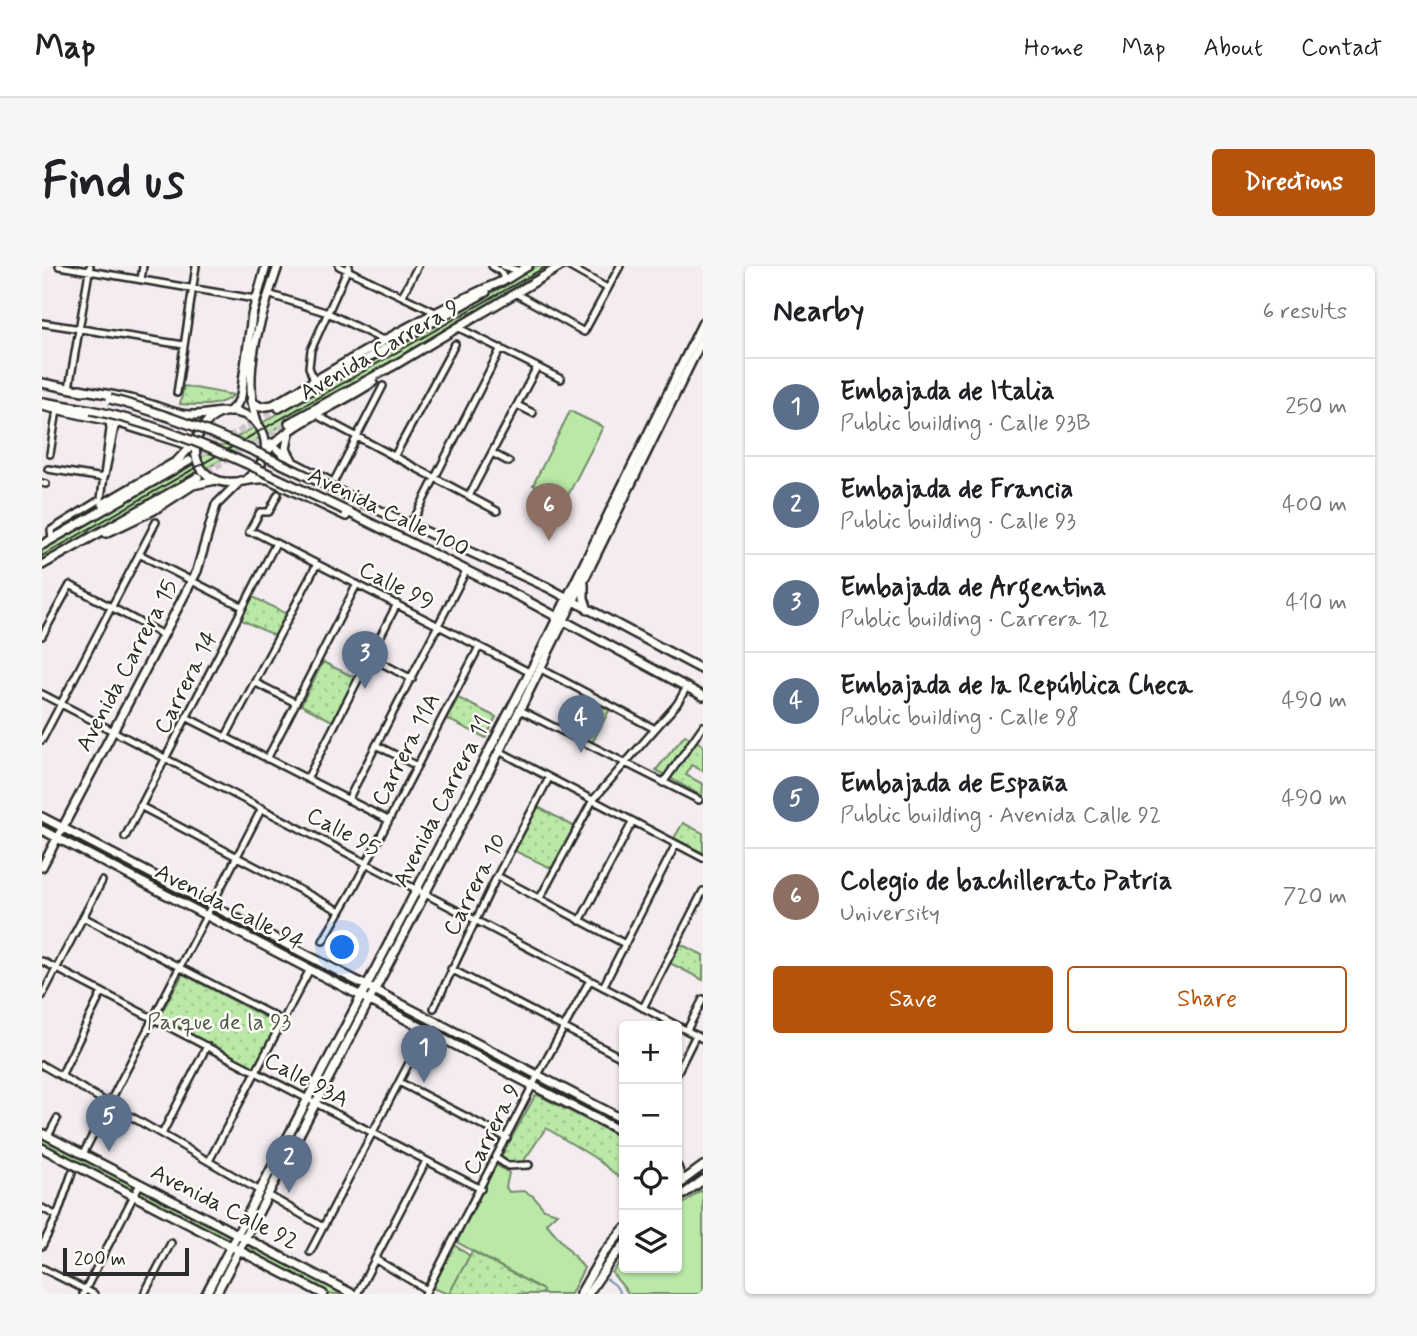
<!DOCTYPE html>
<meta charset="utf-8">
<style>
body{margin:0;font-family:Mynerve,sans-serif;background:#f6f6f6;color:#202124}
.controls{position:absolute;right:21px;bottom:21px;display:grid;overflow:hidden;border-radius:7px;box-shadow:0 2px 5px #0004}
.controls button{width:63px;height:63px;display:grid;place-items:center;padding:0;border:0;border-bottom:2px solid #e0e0e0;background:#fff;color:#202124;font:35px sans-serif}
.scale{position:absolute;left:21px;bottom:18px;width:126px;box-sizing:border-box;padding-left:7px;border:4px solid #2b2b2b;border-top:0;font-size:19px;line-height:24px;white-space:nowrap;color:#2b2b2b;-webkit-text-stroke:5px #fdfcf7;paint-order:stroke}
.you{position:absolute;left:301px;top:682px;width:24px;height:24px;margin:-18px;border:5px solid #fff;border-radius:50%;background:#1a73e8;box-shadow:0 0 0 10px #1a73e833}
.badge{display:grid;place-items:center;width:46px;height:46px;border-radius:50%;background:#b45309;color:#fff;font-size:23px;font-weight:700}
.pin{position:absolute;translate:-50% -58px;filter:drop-shadow(0 2px 4px #0008)}
.pin::after{content:'';position:absolute;top:37px;width:24px;height:21px;background:inherit;clip-path:polygon(0 0,100% 0,50% 100%)}
.list{margin:0;padding:0;list-style:none}
h2{display:flex;justify-content:space-between;align-items:center;height:91px;margin:0;padding:0 28px;font-size:30px}
h2 small{font-size:23px;font-weight:400;color:#757577}
.list li{display:grid;grid-template-columns:46px 1fr auto;gap:21px;align-items:center;box-sizing:border-box;height:98px;padding:0 28px;border-top:2px solid #e0e0e0}
.list b{display:block;font-size:26px;white-space:nowrap}
.list p{margin:0;font-size:23px;white-space:nowrap;color:#757577}
.list em{font-size:23px;font-style:normal;color:#757577}
.actions{display:flex;gap:14px;padding:21px 28px}
.actions a{flex:1;padding:16px 0;border:2px solid #b45309;border-radius:7px;text-align:center;font-size:24px;color:#b45309}
.actions .main{background:#b45309;color:#fff}
.icon{flex:none;width:38px;height:38px;fill:none;stroke:currentColor;stroke-width:2;stroke-linecap:round;stroke-linejoin:round}
.map{position:relative;flex:none;width:661px;height:1028px;overflow:hidden;border-radius:7px}
header{display:flex;align-items:center;gap:42px;box-sizing:border-box;height:98px;padding:0 35px;background:#fff;border-bottom:2px solid #e0e0e0}
header strong{font-size:33px}
nav{display:flex;gap:38px;margin-inline-start:auto;font-size:24px}
.intro{display:flex;align-items:center;justify-content:space-between;box-sizing:border-box;height:168px;padding:0 42px}
h1{margin:0;font-size:49px}
.button{padding:18px 32px;border-radius:7px;background:#b45309;color:#fff;font-size:24px;font-weight:700}
main{display:flex;gap:42px;padding:0 42px}
aside{flex:1;background:#fff;border-radius:7px;box-shadow:0 2px 5px #0004}
.map>svg:first-child{display:block}
</style>
<header>
<strong>Map</strong>
<nav><a>Home</a><a>Map</a><a>About</a><a>Contact</a></nav>
</header>
<div class="intro"><h1>Find us</h1><a class="button">Directions</a></div>
<main>
<div class="map">
<svg width="661" height="1028" viewBox="0 0 661 1028">
<defs>
<pattern id="park-dots" width="8" height="8" patternUnits="userSpaceOnUse" patternTransform="scale(1.75)"><rect width="8" height="8" fill="#bae9a7"/><path d="M2 2h.1M6 6h.1" fill="none" stroke="#a0c890" stroke-width="1.8" stroke-linecap="round"/></pattern>
</defs>
<rect width="100%" height="100%" fill="#f4ecf0"/>
<filter id="ink" filterUnits="userSpaceOnUse"><feTurbulence type="fractalNoise" baseFrequency=".0143" numOctaves="2"/><feDisplacementMap in="SourceGraphic" scale="14" xChannelSelector="R" yChannelSelector="G"/><feConvolveMatrix kernelMatrix="1 2 1 2 8 2 1 2 1" color-interpolation-filters="sRGB"/></filter>
<g filter="url(#ink)">
<!-- grass -->
<path fill="#bae9a7" stroke="#728a69" stroke-width="2" d="M 494,0 L 513,0 L 365,88 L 0,296 L 0,281 C 155,194 309,106 464,19 Z
M 528,145 L 561,161 L 523,235 L 491,219 Z
M 30,570 L 160,637 L 157,643 L 27,576 Z
M 179,647 L 308,715 L 305,721 L 176,653 Z
M 341,731 L 490,808 L 487,814 L 338,737 Z
M 454,899 L 467,907 L 464,921 L 467,926 L 482,925 L 491,930 L 502,943 L 515,947 L 504,957 L 542,1002 L 529,1028 L 500,1028 L 501,1024 L 415,976 Z
M 659,924 L 661,928 L 661,1028 L 587,1028 L 570,1007 L 582,990 L 582,1002 L 635,1002 L 635,943 Z
M 411,978 L 428,990 L 407,1028 L 390,1022 Z"/>
<!-- park -->
<path fill="url(#park-dots)" stroke="#728a69" stroke-width="2" d="M 142,120 L 192,129 C 176,142 157,139 138,138 Z
M 209,330 L 245,348 L 233,370 L 198,353 Z
M 281,396 L 314,412 L 292,456 L 259,439 Z
M 550,430 L 570,439 L 549,479 L 529,469 Z
M 416,432 L 454,451 L 444,472 L 405,453 Z
M 643,469 L 661,479 L 661,505 L 649,499 L 644,509 L 661,518 L 660,530 L 614,504 Z
M 496,541 L 533,561 L 511,603 L 473,585 Z
M 641,557 L 661,567 L 661,587 L 632,572 Z
M 638,678 L 661,689 L 661,714 L 628,697 Z
M 141,708 L 236,758 L 213,802 L 117,751 Z
M 496,829 L 582,873 L 582,915 L 553,892 L 504,862 L 481,896 L 467,898 L 459,891 L 493,830 Z
M 0,869 L 91,917 L 87,925 L 0,880 Z
M 100,921 L 191,968 L 186,976 L 96,930 Z
M 205,976 L 306,1028 L 285,1028 L 201,984 Z
M 430,985 L 501,1024 L 500,1028 L 407,1028 Z"/>
<g fill="none" stroke-linecap="round" stroke-linejoin="round">
<!-- stream -->
<path stroke="#6f93aa" stroke-width="2" d="M 565,1013 L 573,1019 L 579,1028"/>
<!-- major-tunnel -->
<path stroke="#ccc5c9" stroke-width="7" stroke-dasharray="7 3.5" stroke-linecap="butt" d="M 151,193 L 237,142
M 156,211 L 247,157"/>
<defs>
<path id="minor" d="M 17,0 L 213,33
M 297,0 L 395,47
M 450,0 L 459,6 L 463,14
M 461,0 L 478,5
M 526,0 L 565,22
M 99,14 L 101,0
M 473,27 L 542,66 L 578,0
M 226,28 L 286,47 L 343,75
M 360,30 L 376,0
M 0,57 L 142,79
M 415,61 L 519,113
M 272,115 L 267,101 L 269,84 L 307,0
M 27,122 L 48,0
M 135,127 L 154,0
M 475,139 L 491,147
M 278,151 L 455,245
M 450,187 L 467,196
M 8,188 L 15,144
M 352,191 L 413,78
M 6,203 L 62,212
M 63,209 L 73,161 L 77,157
M 0,217 L 4,218
M 291,217 L 341,120
M 236,228 L 227,246 L 218,246 L 207,266 L 214,267 L 487,406
M 427,230 L 495,101
M 365,256 L 372,253 L 459,82
M 10,273 L 9,264 L 59,233 L 68,163 L 67,154
M 97,288 L 201,341
M 0,370 L 28,319 L 121,369
M 328,391 L 370,413
M 499,403 L 613,463
M 214,417 L 254,437
M 0,428 L 661,773
M 478,444 L 657,534
M 144,451 L 346,554
M 183,472 L 275,298
M 0,474 L 114,256
M 334,479 L 375,500
M 457,485 L 661,592
M 225,493 L 315,318
M 265,513 L 355,338
M 621,517 L 661,460
M 306,534 L 424,305
M 98,540 L 298,645
M 83,571 L 234,277
M 455,610 L 583,678
M 498,632 L 551,534 L 635,438 L 645,421
M 41,651 L 241,755
M 538,655 L 591,555
M 281,675 L 310,625 L 437,381
M 0,695 L 439,923
M 409,703 L 582,793
M 561,721 L 634,578
M 0,730 L 60,615
M 392,742 L 452,616 L 507,512
M 601,742 L 661,625
M 645,764 L 661,733
M 0,799 L 218,925
M 635,807 L 654,769
M 19,810 L 60,726
M 357,816 L 465,872
M 120,868 L 165,780
M 6,870 L 15,853
M 41,888 L 220,542
M 454,892 L 466,900 L 487,899
M 167,895 L 268,703
M 226,929 L 281,961
M 0,942 L 15,950
M 0,980 L 15,950 L 30,907
M 268,986 L 378,776
M 333,993 L 385,1024
M 0,1002 L 52,1028
M 41,1028 L 98,918
M 102,1028 L 129,977
M 315,1028 L 384,895
M 383,1028 L 497,807 L 548,714"/>
<path id="major" d="M 460,16 L 486,0
M 0,117 L 41,125
M 37,123 C 58,127 79,130 100,136 C 116,140 131,148 147,149 C 165,150 184,142 201,148 C 230,159 230,196 206,212
M 209,135 L 218,141 L 231,139 C 307,95 382,48 463,14
M 1,136 L 49,144
M 0,140 L 77,157 L 153,181
M 237,142 L 444,26
M 182,146 C 149,155 141,203 177,215 C 193,220 209,211 226,213 L 304,250
M 187,146 L 195,138 L 199,130 L 210,49 L 224,0
M 215,156 C 198,106 220,48 236,0
M 247,157 L 351,100 L 519,0
M 247,167 L 244,183 L 250,194
M 229,177 L 247,194 L 291,217
M 225,186 C 246,157 300,138 331,116
M 319,236 L 505,321 L 661,404
M 61,238 L 135,195 L 152,177
M 302,244 L 478,331 L 661,430
M 64,267 L 112,244 L 151,219 L 174,214
M 0,279 L 147,195
M 0,299 L 156,211
M 542,318 L 542,332 L 546,344
M 0,551 L 582,854
M 0,564 L 582,867
M 0,601 L 155,305 L 174,239 L 198,215
M 0,867 L 311,1028
M 0,882 L 281,1028
M 635,901 L 641,916
M 635,919 L 661,900
M 635,933 L 661,914
M 164,1028 L 500,383 L 661,56
M 174,1028 L 459,482 L 661,72
M 538,1028 L 561,988 L 582,963
M 546,1028 L 569,994 L 582,979"/>
</defs>
<!-- minor casing -->
<use href="#minor" stroke="#2b2b2b" stroke-width="10"/>
<!-- major casing -->
<use href="#major" stroke="#2b2b2b" stroke-width="12"/>
<!-- minor -->
<use href="#minor" stroke="#fdfcf7" stroke-width="5"/>
<!-- major -->
<use href="#major" stroke="#fdfcf7" stroke-width="7"/>
<!-- rail -->
<path stroke="#2b2b2b" stroke-width="2" d="M 0,290 L 505,0"/>
<defs>
<path id="major-bridge" d="M 68,133 C 157,156 237,196 319,236
M 49,144 C 139,163 219,204 302,244"/>
</defs>
<!-- major-bridge casing -->
<use href="#major-bridge" stroke="#2b2b2b" stroke-width="12" stroke-linecap="butt"/>
<!-- major-bridge -->
<use href="#major-bridge" stroke="#fdfcf7" stroke-width="7"/>
</g>
</g>
<g text-anchor="middle" stroke-width="5" stroke-linejoin="round" paint-order="stroke">
<!-- street labels -->
<g font-size="23" fill="#2b2b2b" stroke="#fdfcf7">
<text transform="translate(337 83) rotate(-30)" y="8">Avenida Carrera 9</text>
<text transform="translate(347 245) rotate(26)" y="8">Avenida Calle 100</text>
<text transform="translate(355 319) rotate(27)" y="8">Calle 99</text>
<text transform="translate(84 399) rotate(-62)" y="8">Avenida Carrera 15</text>
<text transform="translate(143 416) rotate(-63)" y="8">Carrera 14</text>
<text transform="translate(363 483) rotate(-63)" y="8">Carrera 11A</text>
<text transform="translate(399 535) rotate(-63)" y="8">Avenida Carrera 11</text>
<text transform="translate(302 565) rotate(28)" y="8">Calle 95</text>
<text transform="translate(432 618) rotate(-63)" y="8">Carrera 10</text>
<text transform="translate(188 640) rotate(27)" y="8">Avenida Calle 94</text>
<text transform="translate(265 813) rotate(28)" y="8">Calle 93A</text>
<text transform="translate(449 863) rotate(-63)" y="8">Carrera 9</text>
<text transform="translate(183 940) rotate(27)" y="8">Avenida Calle 92</text>
</g>
<!-- park labels -->
<g font-size="23" fill="#4f5a4a" stroke="#fdfcf7">
<text x="177" y="763">Parque de la 93</text>
</g>
</g>
</svg>
<div class="controls">
<button>+</button>
<button>−</button>
<button><svg class="icon" aria-label="locate" viewBox="0 0 24 24"><circle cx="12" cy="12" r="6"/><path d="M12 2v4M12 18v4M2 12h4M18 12h4"/></svg></button>
<button><svg class="icon" aria-label="layers" viewBox="0 0 24 24"><path d="M12 4l9 5-9 5-9-5zM3 14l9 5 9-5"/></svg></button>
</div>
<div class="scale">200 m</div>
<div class="you"></div>
<div class="pin badge" style="left:382px;top:817px;background:#5c6f8a">1</div>
<div class="pin badge" style="left:247px;top:927px;background:#5c6f8a">2</div>
<div class="pin badge" style="left:323px;top:423px;background:#5c6f8a">3</div>
<div class="pin badge" style="left:539px;top:487px;background:#5c6f8a">4</div>
<div class="pin badge" style="left:67px;top:886px;background:#5c6f8a">5</div>
<div class="pin badge" style="left:507px;top:275px;background:#8d6e63">6</div>
</div>
<aside>
<h2>Nearby<small>6 results</small></h2>
<ul class="list">
<li><span class="badge" style="background:#5c6f8a">1</span><div><b>Embajada de Italia</b><p>Public building · Calle 93B</p></div><em>250 m</em></li>
<li><span class="badge" style="background:#5c6f8a">2</span><div><b>Embajada de Francia</b><p>Public building · Calle 93</p></div><em>400 m</em></li>
<li><span class="badge" style="background:#5c6f8a">3</span><div><b>Embajada de Argentina</b><p>Public building · Carrera 12</p></div><em>410 m</em></li>
<li><span class="badge" style="background:#5c6f8a">4</span><div><b>Embajada de la República Checa</b><p>Public building · Calle 98</p></div><em>490 m</em></li>
<li><span class="badge" style="background:#5c6f8a">5</span><div><b>Embajada de España</b><p>Public building · Avenida Calle 92</p></div><em>490 m</em></li>
<li><span class="badge" style="background:#8d6e63">6</span><div><b>Colegio de bachillerato Patria</b><p>University</p></div><em>720 m</em></li>
</ul>
<div class="actions"><a class="main">Save</a><a>Share</a></div>
</aside>
</main>
